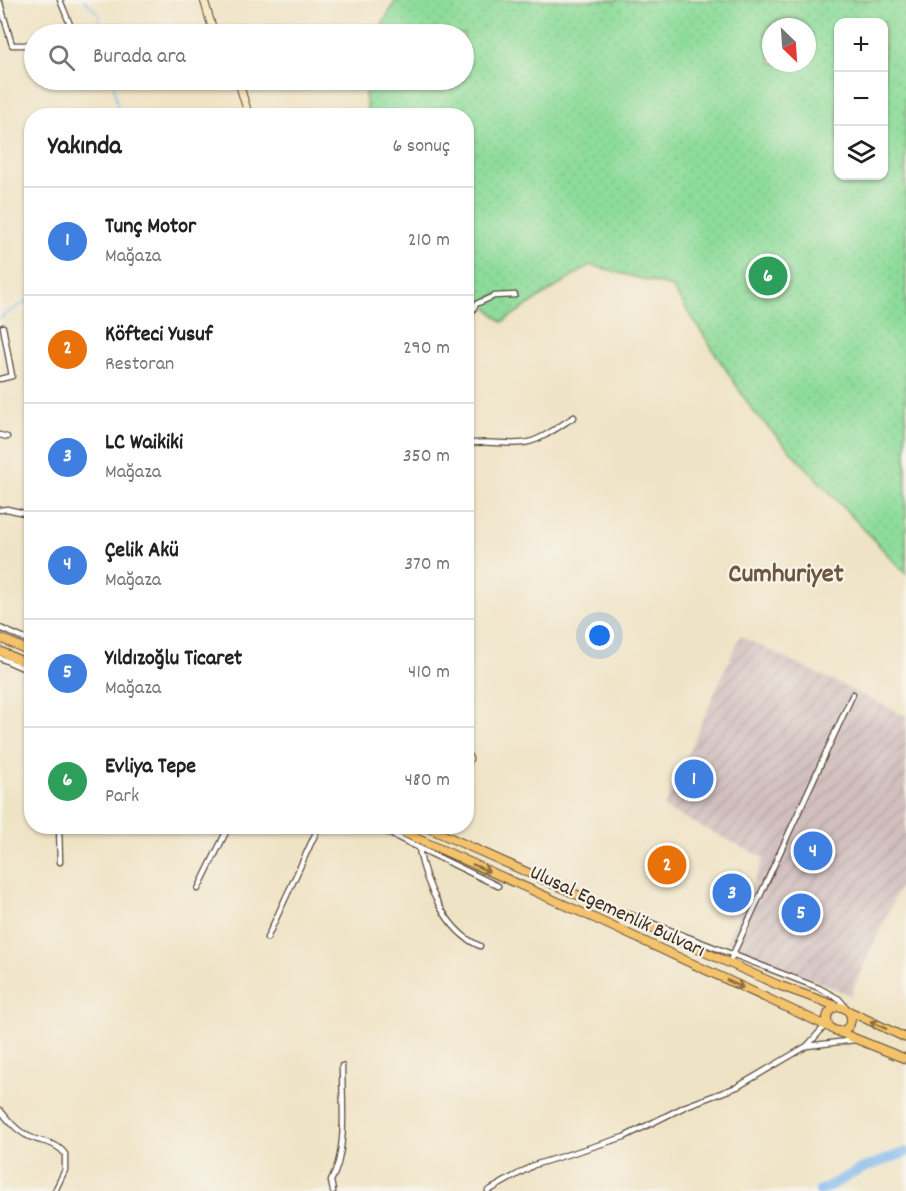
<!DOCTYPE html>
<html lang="tr">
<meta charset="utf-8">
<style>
body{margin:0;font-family:Dekko,sans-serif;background:#f6f6f6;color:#222}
.controls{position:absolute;right:18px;top:18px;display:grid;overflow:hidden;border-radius:12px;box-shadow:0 2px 4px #0004}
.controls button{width:54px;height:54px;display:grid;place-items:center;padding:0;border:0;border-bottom:2px solid #e0e0e0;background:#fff;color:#222;font:30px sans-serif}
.compass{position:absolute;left:762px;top:18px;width:54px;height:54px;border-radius:50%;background:#fff;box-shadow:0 2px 4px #0004;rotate:155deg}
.you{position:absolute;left:600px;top:636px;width:21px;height:21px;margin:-15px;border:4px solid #fff;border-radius:50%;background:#1a73e8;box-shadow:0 0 0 9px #1a73e833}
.badge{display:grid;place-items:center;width:39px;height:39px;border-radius:50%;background:#0b8043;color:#fff;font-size:20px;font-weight:700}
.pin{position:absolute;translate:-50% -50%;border:3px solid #fff;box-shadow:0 2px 6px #0006}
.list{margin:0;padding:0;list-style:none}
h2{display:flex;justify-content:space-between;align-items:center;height:78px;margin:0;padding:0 24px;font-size:26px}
h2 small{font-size:20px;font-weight:400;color:#767676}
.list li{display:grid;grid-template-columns:39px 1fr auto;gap:18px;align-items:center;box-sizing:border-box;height:108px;padding:0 24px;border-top:2px solid #e0e0e0}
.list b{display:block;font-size:22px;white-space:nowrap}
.list p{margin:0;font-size:20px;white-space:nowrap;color:#767676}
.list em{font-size:20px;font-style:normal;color:#767676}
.icon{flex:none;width:33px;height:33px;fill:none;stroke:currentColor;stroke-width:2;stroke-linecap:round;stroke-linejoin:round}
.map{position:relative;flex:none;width:906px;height:1191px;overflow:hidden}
.search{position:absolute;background:#fff;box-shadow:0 2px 4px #0004;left:24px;top:24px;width:450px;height:66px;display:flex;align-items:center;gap:15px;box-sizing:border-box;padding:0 21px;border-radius:33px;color:#767676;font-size:22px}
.panel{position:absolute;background:#fff;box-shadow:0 2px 4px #0004;left:24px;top:108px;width:450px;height:726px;border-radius:24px}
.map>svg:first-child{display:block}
</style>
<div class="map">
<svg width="906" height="1191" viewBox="0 0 906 1191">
<defs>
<pattern id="industrial-furrows" width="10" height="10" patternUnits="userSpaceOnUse" patternTransform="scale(1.5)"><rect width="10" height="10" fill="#d1bfbe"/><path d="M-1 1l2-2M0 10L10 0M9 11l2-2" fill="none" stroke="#b4a4a3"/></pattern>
<pattern id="green-dots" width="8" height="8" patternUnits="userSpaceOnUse" patternTransform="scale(1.5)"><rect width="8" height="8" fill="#8ddc9a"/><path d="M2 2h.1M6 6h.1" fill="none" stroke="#7bbd84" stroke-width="1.8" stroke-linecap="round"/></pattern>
</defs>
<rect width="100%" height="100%" fill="#f7f3e8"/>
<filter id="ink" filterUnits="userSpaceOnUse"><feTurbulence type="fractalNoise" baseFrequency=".0167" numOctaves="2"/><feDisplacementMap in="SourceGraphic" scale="12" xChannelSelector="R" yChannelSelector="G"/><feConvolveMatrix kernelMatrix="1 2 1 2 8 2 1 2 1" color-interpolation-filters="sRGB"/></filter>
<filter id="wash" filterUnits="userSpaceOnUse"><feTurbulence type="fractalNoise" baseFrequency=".008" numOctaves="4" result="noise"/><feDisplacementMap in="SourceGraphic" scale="24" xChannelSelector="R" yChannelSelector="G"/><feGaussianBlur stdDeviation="1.35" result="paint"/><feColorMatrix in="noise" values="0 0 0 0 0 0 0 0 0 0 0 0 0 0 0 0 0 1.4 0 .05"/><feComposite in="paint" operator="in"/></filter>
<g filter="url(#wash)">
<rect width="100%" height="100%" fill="#efe3c5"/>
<!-- industrial -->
<path fill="url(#industrial-furrows)" d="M 740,636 L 906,716 L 906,873 L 850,995 L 727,943 L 764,858 L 664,808 Z"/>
<!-- green -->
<path fill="url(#green-dots)" stroke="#64835c" stroke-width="1.5" fill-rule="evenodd" d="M 396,0 L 906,0 L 906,574 L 753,411 L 672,287 L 590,265 L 502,322 L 467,289 L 466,116 L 368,115 L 363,80 L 464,80 L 464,34 L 377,34 ZM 838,22 L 884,22 L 884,176 L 838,176 ZM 771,27 L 807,27 L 807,63 L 771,63 Z"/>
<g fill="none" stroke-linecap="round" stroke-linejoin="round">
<!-- stream -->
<path stroke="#7eb8ef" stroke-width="1.5" d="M 84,0 L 98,13 L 103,34
M 113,80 L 119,116
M 0,318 L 32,298"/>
<!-- river -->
<path stroke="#7eb8ef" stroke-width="10" d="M 820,1191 L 861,1169 L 906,1152"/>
</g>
</g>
<g filter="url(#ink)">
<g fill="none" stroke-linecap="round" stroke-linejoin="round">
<defs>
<path id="street" d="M 0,3 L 12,45 L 25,45 L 34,42
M 55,34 L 71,27 L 60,0
M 466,322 L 476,304 L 494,296 L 515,295
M 0,379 L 12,376 L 3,327
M 0,435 L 7,437
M 466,444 C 489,440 503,445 523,443 C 539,442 561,425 574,417
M 0,510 L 7,509 L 32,515
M 0,628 L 32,642
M 0,658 L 32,672
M 59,826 L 60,862
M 374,826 L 498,886
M 419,849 C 425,883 446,932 480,946
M 198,889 L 229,826
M 626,913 L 819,988 L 839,999 L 849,1011
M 267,938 L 319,826
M 729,963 L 853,694
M 807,1046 L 855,1040
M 0,1110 C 8,1120 17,1131 28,1136 C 41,1143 56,1141 65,1154 L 65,1170 L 55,1191
M 333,1191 L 331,1181 C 348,1151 342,1101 342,1066
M 488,1191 L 534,1165 L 624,1137 L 686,1106 L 737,1087 L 807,1046 L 824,1027 L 827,1021"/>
<path id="secondary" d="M 204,0 L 214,34
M 238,80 L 249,116
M 466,753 L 469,759 L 466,765"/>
<path id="highway" d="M 0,638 L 32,652
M 0,651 L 32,666
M 389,826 L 594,918 L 831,1028
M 424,826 L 729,963 L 778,985 L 839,1007
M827 1019a12 12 0 1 1 24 0a12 12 0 1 1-24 0Z
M 849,1011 L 906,1038
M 839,1032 L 906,1059"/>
</defs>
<!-- street casing -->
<use href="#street" stroke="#564637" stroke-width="7"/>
<!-- secondary casing -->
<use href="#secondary" stroke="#564637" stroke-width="9"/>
<!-- highway casing -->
<use href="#highway" stroke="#564637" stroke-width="10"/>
<!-- street -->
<use href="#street" stroke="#fff" stroke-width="4.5"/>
<!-- secondary -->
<use href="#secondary" stroke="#fae7c3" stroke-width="7"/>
<!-- highway -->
<use href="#highway" stroke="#f3c26a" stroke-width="8"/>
</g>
<!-- one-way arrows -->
<defs><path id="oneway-shaft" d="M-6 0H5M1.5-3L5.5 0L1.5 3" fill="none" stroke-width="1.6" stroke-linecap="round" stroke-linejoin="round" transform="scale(1.5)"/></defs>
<g stroke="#8e6e40">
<use href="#oneway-shaft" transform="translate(481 868) rotate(24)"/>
<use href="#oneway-shaft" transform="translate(735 984) rotate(25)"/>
<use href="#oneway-shaft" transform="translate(878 1025) rotate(-155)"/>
</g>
</g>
<g text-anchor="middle" stroke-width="4.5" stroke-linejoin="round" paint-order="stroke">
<!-- street labels -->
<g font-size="21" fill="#3b2a1e" stroke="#f7f3e8">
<text transform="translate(618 910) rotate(25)" y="7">Ulusal Egemenlik Bulvarı</text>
</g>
<!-- district labels -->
<g font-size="27" font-weight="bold" fill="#6c5642" stroke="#f7f3e8">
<text x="786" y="581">Cumhuriyet</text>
</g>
</g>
</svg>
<div class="controls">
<button>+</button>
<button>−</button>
<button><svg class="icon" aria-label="layers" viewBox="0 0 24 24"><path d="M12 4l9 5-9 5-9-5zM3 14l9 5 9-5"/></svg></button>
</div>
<svg class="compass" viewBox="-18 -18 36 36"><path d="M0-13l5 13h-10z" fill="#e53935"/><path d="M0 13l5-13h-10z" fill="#767676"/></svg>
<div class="you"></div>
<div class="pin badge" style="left:694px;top:779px;background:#3f7fe0">1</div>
<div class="pin badge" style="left:667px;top:865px;background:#e8710a">2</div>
<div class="pin badge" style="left:732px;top:893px;background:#3f7fe0">3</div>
<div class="pin badge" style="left:813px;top:851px;background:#3f7fe0">4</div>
<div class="pin badge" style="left:801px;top:913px;background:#3f7fe0">5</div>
<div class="pin badge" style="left:768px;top:276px;background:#2e9e5b">6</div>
<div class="search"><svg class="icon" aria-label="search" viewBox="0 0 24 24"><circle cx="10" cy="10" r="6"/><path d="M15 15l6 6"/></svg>Burada ara</div>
<section class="panel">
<h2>Yakında<small>6 sonuç</small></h2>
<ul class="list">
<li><span class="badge" style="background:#3f7fe0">1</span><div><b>Tunç Motor</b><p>Mağaza</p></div><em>210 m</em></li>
<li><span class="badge" style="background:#e8710a">2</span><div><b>Köfteci Yusuf</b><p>Restoran</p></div><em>290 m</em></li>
<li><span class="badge" style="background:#3f7fe0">3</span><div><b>LC Waikiki</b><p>Mağaza</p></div><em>350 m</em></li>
<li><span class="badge" style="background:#3f7fe0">4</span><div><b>Çelik Akü</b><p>Mağaza</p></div><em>370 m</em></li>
<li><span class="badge" style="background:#3f7fe0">5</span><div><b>Yıldızoğlu Ticaret</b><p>Mağaza</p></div><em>410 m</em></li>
<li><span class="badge" style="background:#2e9e5b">6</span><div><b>Evliya Tepe</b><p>Park</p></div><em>480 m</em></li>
</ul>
</section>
</div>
